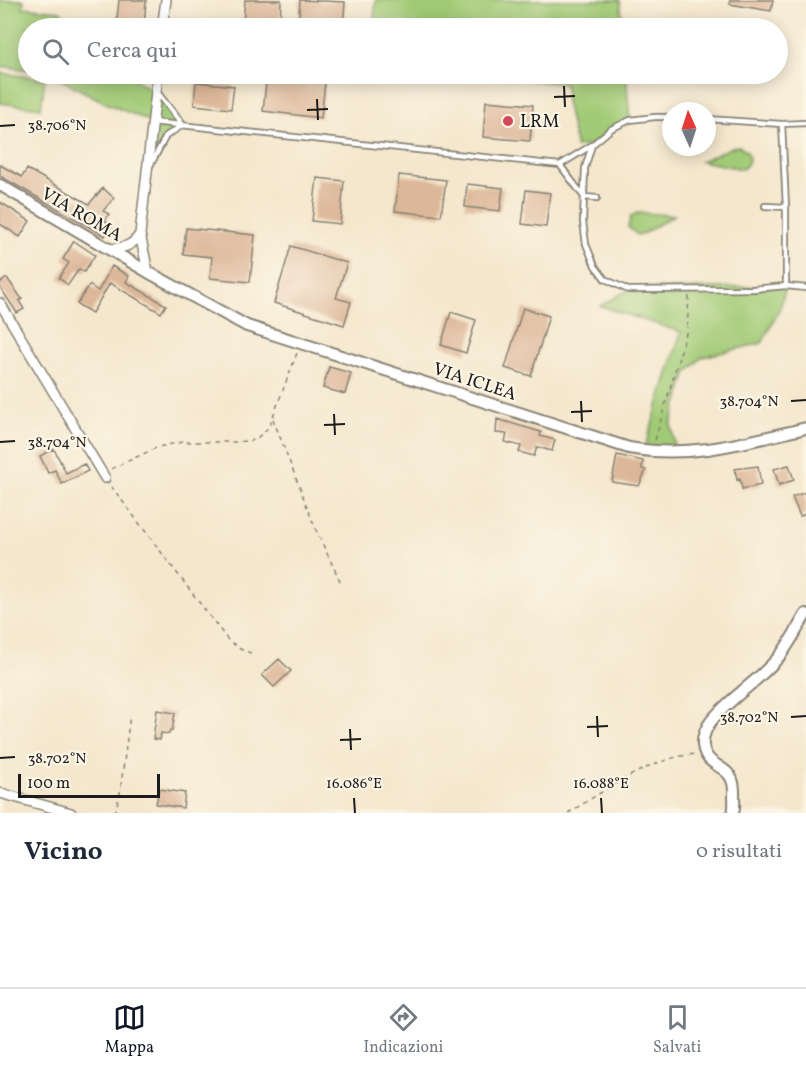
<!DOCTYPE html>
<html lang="it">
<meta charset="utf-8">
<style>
body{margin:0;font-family:Vollkorn,serif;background:#f2f2f3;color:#1f2937}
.compass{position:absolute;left:662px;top:102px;width:54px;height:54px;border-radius:50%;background:#fff;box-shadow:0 3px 15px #0003;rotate:357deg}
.scale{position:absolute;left:18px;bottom:15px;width:142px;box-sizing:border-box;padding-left:6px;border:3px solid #1c1c1c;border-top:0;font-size:16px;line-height:21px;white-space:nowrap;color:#1c1c1c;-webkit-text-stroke:4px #fcf5e5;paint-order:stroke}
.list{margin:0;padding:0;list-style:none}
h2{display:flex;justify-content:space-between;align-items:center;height:78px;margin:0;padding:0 24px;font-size:26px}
h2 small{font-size:20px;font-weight:400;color:#747a83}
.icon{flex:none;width:33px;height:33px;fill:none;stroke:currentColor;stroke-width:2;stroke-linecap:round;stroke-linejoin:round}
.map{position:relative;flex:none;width:806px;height:813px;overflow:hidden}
.search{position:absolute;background:#fff;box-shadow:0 3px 15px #0003;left:18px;right:18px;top:18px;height:66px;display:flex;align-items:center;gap:15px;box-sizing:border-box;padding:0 21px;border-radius:33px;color:#747a83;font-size:22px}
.sheet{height:174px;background:#fff}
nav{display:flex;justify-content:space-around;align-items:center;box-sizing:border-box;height:84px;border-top:2px solid #e0e1e3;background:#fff;font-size:16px;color:#747a83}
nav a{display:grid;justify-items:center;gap:3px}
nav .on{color:#111827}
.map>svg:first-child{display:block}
</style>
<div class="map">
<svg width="806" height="813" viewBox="0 0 806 813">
<rect width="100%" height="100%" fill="#fcf5e5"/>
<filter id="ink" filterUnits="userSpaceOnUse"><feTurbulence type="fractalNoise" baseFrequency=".0167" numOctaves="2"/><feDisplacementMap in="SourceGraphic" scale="12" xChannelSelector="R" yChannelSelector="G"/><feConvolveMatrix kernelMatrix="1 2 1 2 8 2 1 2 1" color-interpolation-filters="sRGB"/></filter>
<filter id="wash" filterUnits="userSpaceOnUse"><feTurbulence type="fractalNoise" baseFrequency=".008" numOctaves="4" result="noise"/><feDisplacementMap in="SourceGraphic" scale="24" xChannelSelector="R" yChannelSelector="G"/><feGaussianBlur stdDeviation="1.35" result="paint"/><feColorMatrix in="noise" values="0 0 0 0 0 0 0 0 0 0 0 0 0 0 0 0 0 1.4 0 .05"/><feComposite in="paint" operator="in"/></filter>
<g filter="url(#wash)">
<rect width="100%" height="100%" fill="#f4e7cd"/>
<!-- green -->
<path fill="#a0ca75" stroke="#5e7348" stroke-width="1.5" d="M 0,0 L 24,0 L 23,7 L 60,11 L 75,28 L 28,28 L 28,70 L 0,66 Z
M 376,0 L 620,0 L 623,28 L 373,28 Z
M 0,73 L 45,79 L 41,108 L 0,103 Z
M 50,74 L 126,74 L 155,91 L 183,125 L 166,136 L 147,171 L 152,122 L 110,105 Z
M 462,74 L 626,74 L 630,120 L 611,129 L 592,145 L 576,147 L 566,101 L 565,84 Z
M 739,146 L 748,153 C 750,160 749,165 742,169 L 701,161 L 732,147 Z
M 637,213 L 674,215 L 644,233 L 637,235 L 628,227 L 631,216 Z
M 786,286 L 780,308 L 762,343 L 702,357 L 686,374 L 671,425 L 676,452 L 644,450 L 681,332 L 600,306 L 628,290 Z"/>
<g id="blocks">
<!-- building -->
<path fill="#ddb799" d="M 119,0 L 146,0 L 144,28 L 116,28 Z
M 245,0 L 281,0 L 280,25 L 243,23 Z
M 300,0 L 345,2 L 343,28 L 298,28 Z
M 730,0 L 773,0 L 771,11 L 730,4 Z
M 267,74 L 326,74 L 321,118 L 263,111 Z
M 196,82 L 234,86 L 231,109 L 194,105 Z
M 486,101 L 533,105 L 530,141 L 483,137 Z
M 0,165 L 22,177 L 27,169 L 89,204 L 103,188 L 114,198 L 103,211 L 109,214 L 105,221 L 112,225 L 105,236 L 0,176 Z
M 399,175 L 446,180 L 441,216 L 395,211 Z
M 317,178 L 344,181 L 340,224 L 312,221 Z
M 467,184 L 503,188 L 500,211 L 465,207 Z
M 526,190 L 550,193 L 546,227 L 522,224 Z
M 0,202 L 30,221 L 20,237 L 0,224 Z
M 186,228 L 255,235 L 250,282 L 210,278 L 212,257 L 183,254 Z
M 74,241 L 95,255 L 84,272 L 79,269 L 68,285 L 59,278 L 69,263 L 63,259 Z
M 291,246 L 347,263 L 336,298 L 351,302 L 344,325 L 274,303 Z
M 112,266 L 129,276 L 126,282 L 166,305 L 161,313 L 110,283 L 92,313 L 77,304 L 89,285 L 98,291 Z
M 7,278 L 22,299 L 19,301 L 24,309 L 17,313 L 0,287 L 0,283 Z
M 523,308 L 549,316 L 531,376 L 505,368 Z
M 451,312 L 476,320 L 466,353 L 441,345 Z
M 329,367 L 351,373 L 345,394 L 323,388 Z
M 497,419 L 541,432 L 540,436 L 555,440 L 552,451 L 537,447 L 534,456 L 519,452 L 521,446 L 505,442 L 507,434 L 496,433 Z
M 54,449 L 66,473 L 84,464 L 88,471 L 62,484 L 55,470 L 48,473 L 40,456 Z
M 617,455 L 643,461 L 642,469 L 646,470 L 639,486 L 612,482 Z
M 789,465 L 794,480 L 779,485 L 774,469 Z
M 758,466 L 761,485 L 742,489 L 740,479 L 737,480 L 735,469 Z
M 806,492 L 806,514 L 800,516 L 792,497 Z
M 279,659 L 291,671 L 274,687 L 262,675 Z
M 157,710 L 175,713 L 172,731 L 170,730 L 169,734 L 161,733 L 160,740 L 153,739 Z
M 159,789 L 185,793 L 183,808 L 156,804 Z"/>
</g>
</g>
<g filter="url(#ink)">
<use href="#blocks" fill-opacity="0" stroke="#888274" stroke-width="1.5"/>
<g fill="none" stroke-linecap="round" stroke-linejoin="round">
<defs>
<path id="service" d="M 671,117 L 655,117 L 630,120 L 611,129 L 592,145 L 585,168 L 583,222 L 586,244 L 595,266 L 605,279 L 628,290 L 753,289 L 786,286 L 806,288
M 707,119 L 782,124 L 806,123
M 152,122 L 560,165 L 592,145
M 782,124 L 786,207 L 786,286
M 151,164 L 166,136 L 183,125 L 157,92
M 560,165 L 584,197 L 597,198
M 765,206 L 786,207"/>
<path id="minor" d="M 162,28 L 166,0
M 108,249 C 123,248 132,247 140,234
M 148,272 L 140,234 L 158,74
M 0,303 L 105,478
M 0,793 L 71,813"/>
<path id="tertiary" d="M 0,185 L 148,272 L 247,326 L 629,448 C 691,459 746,442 806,428
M 733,813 C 735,807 734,801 734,795 C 736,761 706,772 703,745 C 702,736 707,726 712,720 C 733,695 762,679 782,653 C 791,641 798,627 806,614"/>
</defs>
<!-- service casing -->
<use href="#service" stroke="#888274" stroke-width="8"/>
<!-- minor casing -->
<use href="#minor" stroke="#888274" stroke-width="12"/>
<!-- tertiary casing -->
<use href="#tertiary" stroke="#888274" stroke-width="14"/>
<!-- path -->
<path stroke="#888274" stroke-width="1.5" stroke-dasharray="4.5 4.5" stroke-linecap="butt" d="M 273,419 L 316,530 L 341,583
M 655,440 L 687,330 L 689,296
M 111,469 L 158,447 L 182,442 L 237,442 L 255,440 L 269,427 L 297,353
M 111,486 L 227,639 L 240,649 L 251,653
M 115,813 L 120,793 L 130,715
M 568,813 C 606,790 650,758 695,754"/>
<!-- service -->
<use href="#service" stroke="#fff" stroke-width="4.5"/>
<!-- minor -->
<use href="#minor" stroke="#fff" stroke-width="9"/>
<!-- tertiary -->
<use href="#tertiary" stroke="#fff" stroke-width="10"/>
</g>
</g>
<!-- ticks -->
<path fill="none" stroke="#1c1c1c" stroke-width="2" d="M 564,86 L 565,107M 554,97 L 575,96M 317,99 L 318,120M 307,110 L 328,109M 0,126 L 15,125M 581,401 L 582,422M 791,401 L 806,400M 571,412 L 592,411M 334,414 L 335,435M 324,425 L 345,424M 0,442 L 15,441M 597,716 L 598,737M 791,717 L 806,716M 587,727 L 608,726M 350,729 L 351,750M 340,740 L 361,739M 0,758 L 15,757M 354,798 L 355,813M 601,798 L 602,813"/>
<!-- markers -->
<circle fill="#d1495b" stroke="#fcf5e5" stroke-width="2" cx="508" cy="121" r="6"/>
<g text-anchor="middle" stroke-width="4.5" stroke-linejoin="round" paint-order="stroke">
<!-- poi labels -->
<g font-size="18" fill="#1c1c1c" stroke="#fcf5e5" text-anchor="start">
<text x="520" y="127">LRM</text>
</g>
<!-- street labels -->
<g font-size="18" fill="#1c1c1c" stroke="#fcf5e5">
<text transform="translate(82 214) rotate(30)" y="6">VIA ROMA</text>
<text transform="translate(475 381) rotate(18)" y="6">VIA ICLEA</text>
</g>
</g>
<g font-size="15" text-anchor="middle" fill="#1c1c1c" stroke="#fcf5e5" stroke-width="4.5" stroke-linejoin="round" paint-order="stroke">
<text x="57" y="130">38.706°N</text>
<text x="749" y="406">38.704°N</text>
<text x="57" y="447">38.704°N</text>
<text x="749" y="722">38.702°N</text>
<text x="57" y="763">38.702°N</text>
<text x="354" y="788">16.086°E</text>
<text x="601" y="788">16.088°E</text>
</g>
</svg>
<svg class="compass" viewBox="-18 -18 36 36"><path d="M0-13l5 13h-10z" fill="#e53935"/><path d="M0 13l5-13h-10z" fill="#747a83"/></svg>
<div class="scale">100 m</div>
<div class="search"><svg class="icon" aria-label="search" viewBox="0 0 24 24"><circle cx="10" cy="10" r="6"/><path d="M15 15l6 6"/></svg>Cerca qui</div>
</div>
<section class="sheet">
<h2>Vicino<small>0 risultati</small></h2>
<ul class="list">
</ul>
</section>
<nav>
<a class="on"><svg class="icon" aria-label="map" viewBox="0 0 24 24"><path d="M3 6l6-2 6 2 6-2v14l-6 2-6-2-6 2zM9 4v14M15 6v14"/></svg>Mappa</a>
<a><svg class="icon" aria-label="directions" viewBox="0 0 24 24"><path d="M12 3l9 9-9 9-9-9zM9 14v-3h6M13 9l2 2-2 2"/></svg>Indicazioni</a>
<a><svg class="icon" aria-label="saved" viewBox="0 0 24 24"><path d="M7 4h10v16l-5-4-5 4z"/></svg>Salvati</a>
</nav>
